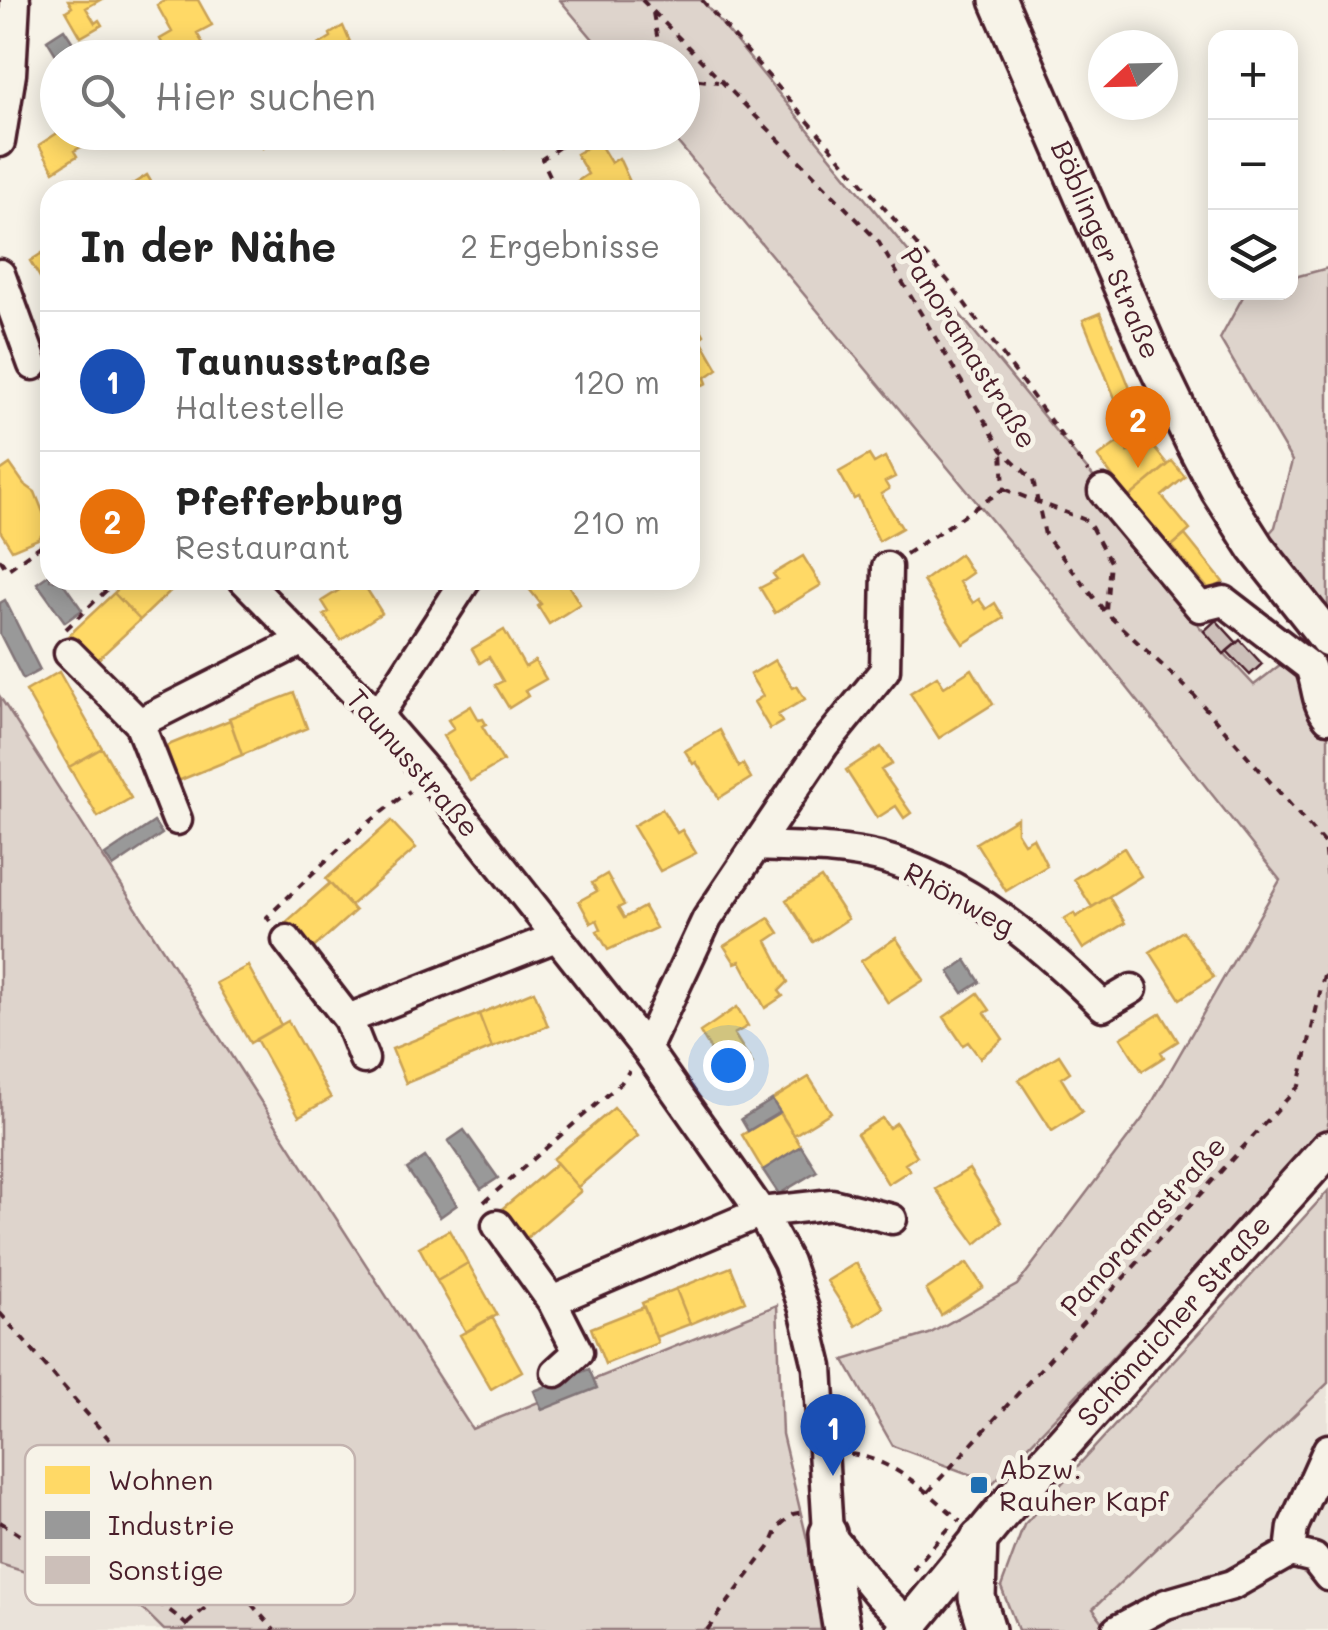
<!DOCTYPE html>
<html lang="de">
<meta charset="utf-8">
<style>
body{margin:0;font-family:Mali,sans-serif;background:#f6f6f6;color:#222}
.controls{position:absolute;right:30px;top:30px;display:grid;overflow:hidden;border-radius:20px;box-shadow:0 5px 25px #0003}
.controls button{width:90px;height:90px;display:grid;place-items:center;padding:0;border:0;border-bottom:2px solid #e0e0e0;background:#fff;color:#222;font:50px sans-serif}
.compass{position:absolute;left:1088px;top:30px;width:90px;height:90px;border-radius:50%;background:#fff;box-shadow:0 5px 25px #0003;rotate:248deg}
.you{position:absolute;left:728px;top:1065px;width:35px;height:35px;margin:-25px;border:8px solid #fff;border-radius:50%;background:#1a73e8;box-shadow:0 0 0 15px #1a73e833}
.badge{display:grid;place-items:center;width:65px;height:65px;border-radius:50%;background:#1f6fb2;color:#fff;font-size:32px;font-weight:700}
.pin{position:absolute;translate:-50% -82px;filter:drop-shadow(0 2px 5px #0008)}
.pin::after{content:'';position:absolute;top:52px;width:35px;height:30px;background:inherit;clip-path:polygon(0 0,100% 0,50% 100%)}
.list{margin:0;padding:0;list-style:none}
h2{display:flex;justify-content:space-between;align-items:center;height:130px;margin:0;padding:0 40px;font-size:42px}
h2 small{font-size:32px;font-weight:400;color:#767676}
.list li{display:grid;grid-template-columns:65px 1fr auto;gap:30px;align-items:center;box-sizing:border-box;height:140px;padding:0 40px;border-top:2px solid #e0e0e0}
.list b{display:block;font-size:38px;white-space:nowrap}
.list p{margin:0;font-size:32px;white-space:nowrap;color:#767676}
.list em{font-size:32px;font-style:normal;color:#767676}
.icon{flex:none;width:55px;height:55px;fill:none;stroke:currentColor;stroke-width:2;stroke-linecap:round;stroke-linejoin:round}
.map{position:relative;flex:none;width:1328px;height:1630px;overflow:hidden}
.search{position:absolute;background:#fff;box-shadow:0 5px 25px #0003;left:40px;top:40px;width:660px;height:110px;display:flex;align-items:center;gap:25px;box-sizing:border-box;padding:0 35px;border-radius:55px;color:#767676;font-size:38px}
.panel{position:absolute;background:#fff;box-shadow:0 5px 25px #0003;left:40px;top:180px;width:660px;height:410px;border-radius:30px}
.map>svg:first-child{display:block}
</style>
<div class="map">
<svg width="1328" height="1630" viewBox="0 0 1328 1630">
<rect width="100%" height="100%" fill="#f7f3e8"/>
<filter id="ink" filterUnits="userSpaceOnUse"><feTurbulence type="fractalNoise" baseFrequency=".01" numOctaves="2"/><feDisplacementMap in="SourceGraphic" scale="20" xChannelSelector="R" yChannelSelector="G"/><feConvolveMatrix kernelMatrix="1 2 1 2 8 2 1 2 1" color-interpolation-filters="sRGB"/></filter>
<g filter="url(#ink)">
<!-- built -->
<path fill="#eae3da" d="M 1328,1383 L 1328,1630 L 1109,1630 L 1093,1609 Z
M 0,1564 L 144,1609 L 164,1630 L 0,1630 Z"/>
<!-- green -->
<path fill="#ded4cc" stroke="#947a7c" stroke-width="2.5" d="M 560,0 L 702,0 L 1200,607 L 1198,625 L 1254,685 L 1285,661 L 1303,678 L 1316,725 L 1328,730 L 1328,1131 L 993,1483 L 893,1446 L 844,1360 L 929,1334 L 1017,1285 L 1143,1118 L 1280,880 L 1052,593 L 670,133 L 682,132 L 682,58 L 608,57 Z
M 1328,268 L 1328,639 L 1256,548 L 1275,527 L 1292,461 L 1220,339 L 1245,293 L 1290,292 L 1291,278 Z
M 0,697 L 472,1429 L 777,1305 L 782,1434 L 811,1556 L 821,1630 L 164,1630 L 143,1609 L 0,1564 Z
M 1328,1191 L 1328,1383 L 1093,1609 L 1109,1630 L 1018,1630 L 1001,1587 L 1024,1525 Z"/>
<!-- homes -->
<path fill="#ffd966" stroke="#c9a154" stroke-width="2.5" d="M 68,0 L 100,0 L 86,8 L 95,23 L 99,20 L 102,25 L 81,37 L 66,11 L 72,7 Z
M 166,0 L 198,0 L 212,25 L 197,33 L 208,53 L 198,58 L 170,58 L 160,39 L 172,32 L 157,5 Z
M 343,26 L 357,58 L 298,58 L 331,37 L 330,34 Z
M 59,132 L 98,132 L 100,136 L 74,151 L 77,156 L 54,171 L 39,145 Z
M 254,132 L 275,132 L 279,138 L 263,148 Z
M 496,132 L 531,132 L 505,148 Z
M 598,141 L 611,163 L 619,158 L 630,182 L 615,190 L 581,190 L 576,182 L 588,174 L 576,154 Z
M 147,175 L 156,190 L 123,190 Z
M 50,248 L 50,292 L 49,292 L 30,261 Z
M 692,313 L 704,335 L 700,338 L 718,369 L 705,378 L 707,383 L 703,385 L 698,378 L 690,383 Z
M 1100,313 L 1149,436 L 1146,438 L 1168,465 L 1128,498 L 1098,457 L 1121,440 L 1128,452 L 1135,447 L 1083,320 Z
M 869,455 L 874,463 L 885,457 L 895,477 L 885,482 L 889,489 L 881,494 L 902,528 L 879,541 L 858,497 L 854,499 L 839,472 Z
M 1172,461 L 1185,477 L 1162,496 L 1190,530 L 1167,550 L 1126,500 Z
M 10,464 L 24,484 L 35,492 L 49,527 L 38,539 L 12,550 L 0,531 L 0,471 Z
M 1185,535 L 1223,582 L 1211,592 L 1172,546 Z
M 960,554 L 972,573 L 959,582 L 973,603 L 979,599 L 986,609 L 995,603 L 1004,618 L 963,644 L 923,581 Z
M 803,556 L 821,585 L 775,613 L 760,588 L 777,579 L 773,574 Z
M 127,580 L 182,580 L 140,620 L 114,593 Z
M 355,580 L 361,580 L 382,613 L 341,640 L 324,615 L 329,612 L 322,601 Z
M 522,580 L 565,580 L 580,604 L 549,624 L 538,606 L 541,604 Z
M 114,593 L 140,620 L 93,664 L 68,636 Z
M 504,630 L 525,667 L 535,661 L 546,679 L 525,691 L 528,696 L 509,708 L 495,685 L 503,681 L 489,657 L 480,663 L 472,649 Z
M 775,660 L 793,688 L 797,686 L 805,699 L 778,715 L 782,722 L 770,729 L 754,702 L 763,696 L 750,675 Z
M 972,669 L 993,704 L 939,738 L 910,693 L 937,676 L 944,687 Z
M 59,672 L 102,748 L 69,767 L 26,691 Z
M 294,693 L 307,728 L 242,755 L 229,718 Z
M 471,706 L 479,720 L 483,719 L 486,724 L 482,726 L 503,761 L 470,781 L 443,736 L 454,729 L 448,720 Z
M 230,720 L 242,755 L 178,781 L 166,746 Z
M 720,730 L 739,767 L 743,764 L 751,778 L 719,798 L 696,762 L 693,764 L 685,751 Z
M 881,747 L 892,764 L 881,770 L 911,813 L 904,818 L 896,806 L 877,818 L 846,770 Z
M 102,748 L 131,798 L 98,817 L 69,767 Z
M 662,809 L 677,833 L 682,830 L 696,853 L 660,871 L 633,826 Z
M 1017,818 L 1017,832 L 1024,843 L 1033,838 L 1047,866 L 1006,891 L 976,843 Z
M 391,821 L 416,848 L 350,906 L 326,879 Z
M 1124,848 L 1141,876 L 1092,907 L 1074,879 Z
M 607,874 L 624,905 L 618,908 L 624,918 L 644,907 L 656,928 L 608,950 L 597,931 L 601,929 L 597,920 L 591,923 L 579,901 L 597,891 L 592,883 Z
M 821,878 L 848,919 L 813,942 L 786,900 Z
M 330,883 L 355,911 L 309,952 L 284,924 Z
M 1109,897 L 1125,923 L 1083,949 L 1064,919 L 1074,913 L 1076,917 Z
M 769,918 L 779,933 L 767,941 L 788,982 L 779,991 L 783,996 L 765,1008 L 740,961 L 735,963 L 724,946 Z
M 1183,931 L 1214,977 L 1180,999 L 1150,952 Z
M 896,938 L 924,980 L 888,1003 L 861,961 Z
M 248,966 L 281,1025 L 250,1043 L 216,983 Z
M 534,991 L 548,1026 L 492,1048 L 479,1014 Z
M 978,993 L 990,1010 L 985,1013 L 1003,1039 L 980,1058 L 968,1042 L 963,1045 L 944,1017 Z
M 737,1007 L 748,1026 L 734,1034 L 753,1064 L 728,1079 L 700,1032 Z
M 1161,1013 L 1178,1041 L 1161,1052 L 1164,1057 L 1142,1071 L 1121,1038 Z
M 479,1014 L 492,1048 L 406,1083 L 392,1049 Z
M 288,1021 L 331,1098 L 299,1116 L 256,1039 Z
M 1059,1055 L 1070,1072 L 1061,1078 L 1082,1112 L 1052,1131 L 1019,1080 Z
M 809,1077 L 831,1112 L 794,1135 L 772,1100 Z
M 614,1108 L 638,1136 L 578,1187 L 553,1159 Z
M 780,1112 L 801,1146 L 763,1170 L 742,1135 Z
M 882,1118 L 889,1128 L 896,1123 L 917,1156 L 905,1164 L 910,1170 L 888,1184 L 857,1134 Z
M 557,1163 L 581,1191 L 522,1242 L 497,1213 Z
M 969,1169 L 1002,1222 L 976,1244 L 936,1189 Z
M 449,1230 L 468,1263 L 437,1281 L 419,1247 Z
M 468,1263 L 497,1315 L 466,1332 L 437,1281 Z
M 856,1263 L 884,1308 L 856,1326 L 827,1281 Z
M 967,1263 L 983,1287 L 941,1315 L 926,1290 Z
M 731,1267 L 745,1301 L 690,1324 L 676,1289 Z
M 676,1289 L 690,1324 L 656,1337 L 642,1303 Z
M 644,1307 L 658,1343 L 605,1364 L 591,1328 Z
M 492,1317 L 522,1371 L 491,1389 L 460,1335 Z"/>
<!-- industry -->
<path fill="#999" stroke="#817478" stroke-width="2.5" d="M 64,29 L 83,58 L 58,58 L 47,40 Z
M 50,574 L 50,580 L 61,580 L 82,610 L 65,622 L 37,583 Z
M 5,600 L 40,670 L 23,679 L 0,634 L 0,603 Z
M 154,822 L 162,834 L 113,867 L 105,855 Z
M 966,960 L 980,982 L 963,993 L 949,972 Z
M 772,1100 L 780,1112 L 748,1131 L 741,1119 Z
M 464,1130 L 498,1178 L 481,1189 L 448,1141 Z
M 801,1146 L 817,1171 L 779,1194 L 763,1170 Z
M 425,1157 L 457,1205 L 440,1217 L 407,1169 Z
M 589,1369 L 597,1388 L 542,1410 L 534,1391 Z"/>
<!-- building -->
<path fill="#ccbfb9" stroke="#4a1f2b" stroke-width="2.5" d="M 1216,620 L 1237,643 L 1224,654 L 1204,631 Z
M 1240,640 L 1262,664 L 1250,675 L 1227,651 Z"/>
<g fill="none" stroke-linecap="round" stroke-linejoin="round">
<defs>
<path id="minor" d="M 0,142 L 11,74 L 15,0
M 0,274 L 33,365
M 1103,491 L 1200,607 L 1224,601 L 1310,667 C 1318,686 1315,702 1328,718
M 244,580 L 378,716 L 430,776 L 646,1049 L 761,1212 L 788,1262 L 804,1309 L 818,1367 L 828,1533 L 878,1594 L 915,1630
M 69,653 L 139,723 L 303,640
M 378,716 L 466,580
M 139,723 L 177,820
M 756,846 C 796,848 839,847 879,857 C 967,880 1040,944 1103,1006 L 1132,989
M 287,940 L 348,1019 L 556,937
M 348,1019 L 364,1059
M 646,1049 L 707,919 L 824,745 L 885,670 L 887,567
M 497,1225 L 552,1301 L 761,1212 L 832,1204 L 892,1219
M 552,1301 L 578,1352 L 556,1372
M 1328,1449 L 1293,1527 L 1290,1552 L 1314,1558 L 1328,1576
M 1117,1630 L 1166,1604 L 1232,1585 L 1290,1552"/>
<g id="major">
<path id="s1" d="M 998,0 L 1152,356 L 1193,441 L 1219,490 L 1256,548 L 1328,639"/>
<path d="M 828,1533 L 830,1563 L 842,1630"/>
<path d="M 979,1538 L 977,1597 L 987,1630"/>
<path id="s2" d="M 905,1630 L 1001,1513 L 1328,1149"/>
</g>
</defs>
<!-- minor casing -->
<use href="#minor" stroke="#4a1f2b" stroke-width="35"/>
<!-- major casing -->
<use href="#major" stroke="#4a1f2b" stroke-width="42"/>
<!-- path -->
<path stroke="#4a1f2b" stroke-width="4" stroke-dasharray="8 8" stroke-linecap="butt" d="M 642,0 L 878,241 L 1002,450 L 1033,480 L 1045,535 L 1106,613 L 1191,692 L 1324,843 L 1328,881
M 702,0 L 949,282 L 1088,472
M 653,13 L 661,58
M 682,78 L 718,82
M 557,190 L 542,159 L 581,132
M 1004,489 L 1088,521 L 1110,562 L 1106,610
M 906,554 L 1004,489 L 1002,450
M 0,559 L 7,570 L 50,539
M 66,629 L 117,580
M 270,921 L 267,917 C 313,874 358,827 410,791
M 484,1202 L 621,1083 L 629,1071
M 0,1313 L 274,1630
M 850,1454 C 893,1459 929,1493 960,1521
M 928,1492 L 1299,1086 L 1328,957
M 0,1522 C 18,1533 35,1546 54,1555 C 98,1576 158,1592 191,1630
M 916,1570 L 914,1568 L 949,1528
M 187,1624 L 232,1584
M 707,1630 L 771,1545 L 779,1526 L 793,1514 L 803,1512"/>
<!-- minor -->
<use href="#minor" stroke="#f7f3e8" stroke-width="28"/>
<!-- major -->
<use href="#major" stroke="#f7f3e8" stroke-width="35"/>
</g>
</g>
<!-- markers -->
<rect fill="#1f6fb2" stroke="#f7f3e8" stroke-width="4" x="969" y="1475" width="20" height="20" rx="5"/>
<g text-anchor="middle" stroke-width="10" stroke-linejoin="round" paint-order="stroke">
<!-- street labels -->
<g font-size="28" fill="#4a1f2b" stroke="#f7f3e8">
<text dy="10" stroke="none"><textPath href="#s1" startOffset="272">Böblinger Straße</textPath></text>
<text transform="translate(969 348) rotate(58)" y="10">Panoramastraße</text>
<text transform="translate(413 763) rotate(49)" y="10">Taunusstraße</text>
<text transform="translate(959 899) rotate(29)" y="10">Rhönweg</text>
<text transform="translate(1143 1226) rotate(-48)" y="10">Panoramastraße</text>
<text dy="10" stroke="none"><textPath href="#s2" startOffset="410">Schönaicher Straße</textPath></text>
</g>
<!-- poi labels -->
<g font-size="28" fill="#4a1f2b" stroke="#f7f3e8" text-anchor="start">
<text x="999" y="1479">Abzw.<tspan x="999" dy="32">Rauher Kapf</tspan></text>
</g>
</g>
<!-- legend -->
<rect x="25" y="1445" width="330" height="160" rx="15" fill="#f7f3e8" stroke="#c3b3af" stroke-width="2.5"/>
<rect x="45" y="1466" width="45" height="28" fill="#ffd966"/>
<rect x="45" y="1511" width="45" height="28" fill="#999"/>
<rect x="45" y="1556" width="45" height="28" fill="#ccbfb9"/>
<g font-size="28" fill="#4a1f2b">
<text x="108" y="1490">Wohnen</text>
<text x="108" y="1535">Industrie</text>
<text x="108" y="1580">Sonstige</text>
</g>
</svg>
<div class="controls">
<button>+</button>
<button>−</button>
<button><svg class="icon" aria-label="layers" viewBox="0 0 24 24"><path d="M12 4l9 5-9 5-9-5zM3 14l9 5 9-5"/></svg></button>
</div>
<svg class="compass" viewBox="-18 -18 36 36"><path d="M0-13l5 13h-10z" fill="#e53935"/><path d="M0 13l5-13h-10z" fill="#767676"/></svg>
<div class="you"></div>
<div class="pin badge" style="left:833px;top:1476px;background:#1a4fb4">1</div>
<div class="pin badge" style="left:1138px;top:468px;background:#e8710a">2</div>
<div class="search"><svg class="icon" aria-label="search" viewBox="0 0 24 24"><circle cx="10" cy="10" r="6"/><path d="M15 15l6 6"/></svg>Hier suchen</div>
<section class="panel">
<h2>In der Nähe<small>2 Ergebnisse</small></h2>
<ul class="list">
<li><span class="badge" style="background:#1a4fb4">1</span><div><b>Taunusstraße</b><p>Haltestelle</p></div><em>120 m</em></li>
<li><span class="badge" style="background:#e8710a">2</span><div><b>Pfefferburg</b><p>Restaurant</p></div><em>210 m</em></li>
</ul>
</section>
</div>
